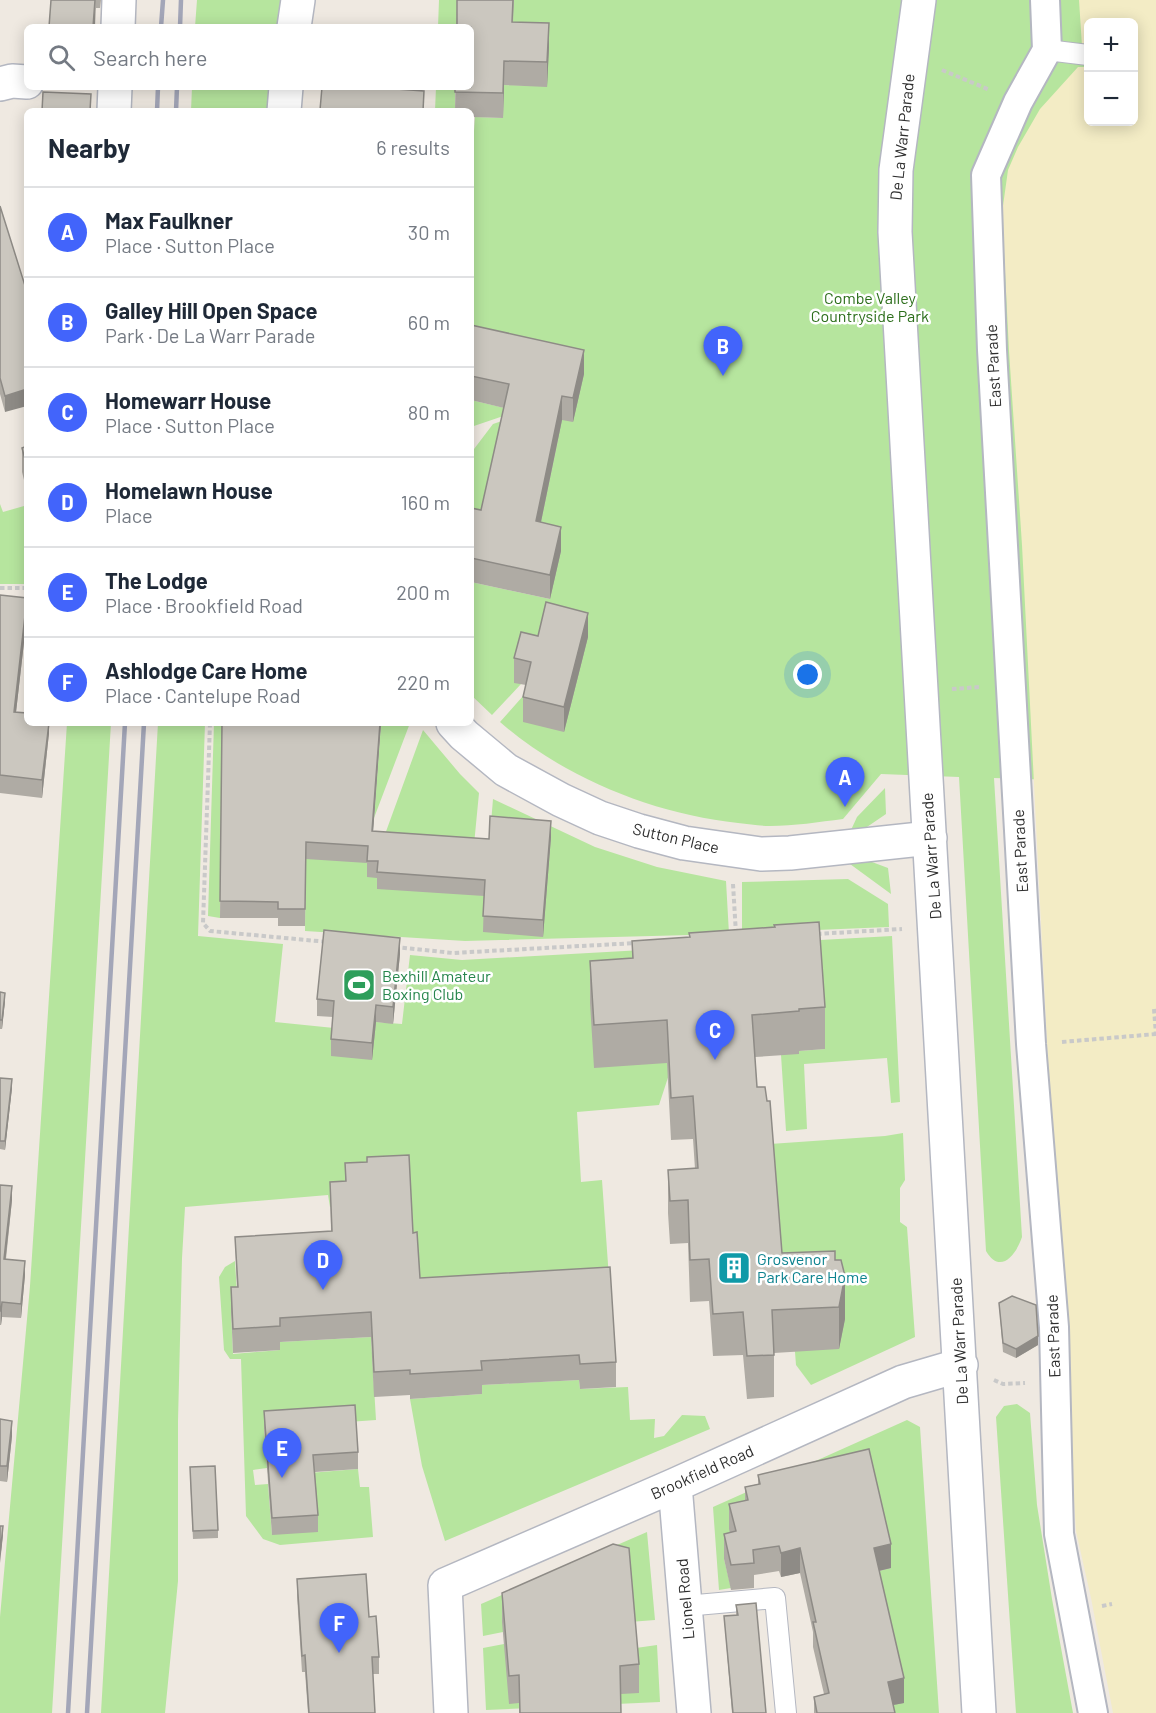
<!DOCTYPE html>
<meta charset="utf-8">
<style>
body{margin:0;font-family:Barlow,sans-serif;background:#f2f2f3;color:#1f2937}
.controls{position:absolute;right:18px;top:18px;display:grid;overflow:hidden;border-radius:9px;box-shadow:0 3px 15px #0003}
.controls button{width:54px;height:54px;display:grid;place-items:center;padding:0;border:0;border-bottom:2px solid #e0e1e3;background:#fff;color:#1f2937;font:30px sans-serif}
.you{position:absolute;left:808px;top:675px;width:21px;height:21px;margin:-15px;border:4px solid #fff;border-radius:50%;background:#1a73e8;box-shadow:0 0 0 9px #1a73e833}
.badge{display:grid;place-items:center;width:39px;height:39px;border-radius:50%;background:#4264fb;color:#fff;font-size:20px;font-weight:700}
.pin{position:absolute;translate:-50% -50px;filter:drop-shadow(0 2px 3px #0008)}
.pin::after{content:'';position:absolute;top:32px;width:21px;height:18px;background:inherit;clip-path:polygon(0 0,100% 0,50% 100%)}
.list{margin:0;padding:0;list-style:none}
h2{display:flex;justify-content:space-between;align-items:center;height:78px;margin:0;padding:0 24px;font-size:26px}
h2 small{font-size:20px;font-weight:400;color:#747a83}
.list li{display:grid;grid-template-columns:39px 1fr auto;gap:18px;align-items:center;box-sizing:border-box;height:90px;padding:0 24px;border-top:2px solid #e0e1e3}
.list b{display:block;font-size:22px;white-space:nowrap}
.list p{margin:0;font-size:20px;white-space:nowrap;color:#747a83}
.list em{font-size:20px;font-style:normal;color:#747a83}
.icon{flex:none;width:33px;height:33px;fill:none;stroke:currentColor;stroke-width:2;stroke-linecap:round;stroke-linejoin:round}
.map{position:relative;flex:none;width:1156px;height:1713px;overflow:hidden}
.search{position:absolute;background:#fff;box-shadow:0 3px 15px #0003;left:24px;top:24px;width:450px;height:66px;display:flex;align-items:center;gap:15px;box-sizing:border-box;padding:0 21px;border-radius:9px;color:#747a83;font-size:22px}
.panel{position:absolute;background:#fff;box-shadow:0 3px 15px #0003;left:24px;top:108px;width:450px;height:618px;border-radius:9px}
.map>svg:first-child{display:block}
</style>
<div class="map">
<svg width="1156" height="1713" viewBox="0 0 1156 1713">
<rect width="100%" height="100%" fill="#efe9e1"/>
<!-- green -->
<path fill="#b6e59e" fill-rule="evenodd" d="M 197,0 L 286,0 L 283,27 L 195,27 Z
M 439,0 L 464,0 L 457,27 L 438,27 Z
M 514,0 L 1156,0 L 1156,783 L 994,778 L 1022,1237 C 1016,1255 1000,1275 986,1251 L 959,777 L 881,774 L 843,819 C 819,822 794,826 770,826 C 759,826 749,824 738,823 C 654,814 564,778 500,722 L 531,687 L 588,637 L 521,684 L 492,715 L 471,695 L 471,582 L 550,599 L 539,530 L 558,439 L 471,350 L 471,131 L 474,131 L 475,117 L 503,118 L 504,85 L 547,86 L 505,46 ZM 1088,22 L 1134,22 L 1134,122 L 1088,122 Z
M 192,87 L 276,87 L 273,111 L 191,111 Z
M 436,87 L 455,87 L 455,111 L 435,111 Z
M 471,400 L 518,411 L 471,427 Z
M 517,416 L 485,518 L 471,515 L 471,453 L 493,424 Z
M 0,504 L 3,512 L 24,506 L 27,514 L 27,584 L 0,584 Z
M 67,723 L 111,723 L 52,1713 L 0,1713 L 0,1617 L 30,1286 Z
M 158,723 L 205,723 L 198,936 L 283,944 L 275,1022 L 334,1028 L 371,1060 L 376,1022 L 402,1024 L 410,955 L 462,960 L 892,936 L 900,1102 L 891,1103 L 887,1058 L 804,1064 L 807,1129 L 786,1131 L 781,1055 L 799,1051 L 825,1049 L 676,1053 L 659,1105 L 577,1112 L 581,1182 L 602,1180 L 610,1292 L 437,1313 L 346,1206 L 330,1207 L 328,1195 L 185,1207 L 182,1258 L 178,1421 L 178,1581 L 165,1713 L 101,1713 Z
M 214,723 L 222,723 L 220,918 L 208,916 Z
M 307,723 L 368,863 L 378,878 L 485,896 L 493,799 L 595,847 L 657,867 L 726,881 L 729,934 L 465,941 L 305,931 Z
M 381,723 L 410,723 L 374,818 Z
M 423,730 L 460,774 L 479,793 L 473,855 L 380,848 Z
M 885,788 L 886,814 L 864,829 L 851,830 L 857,817 Z
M 864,859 L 888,868 L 891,894 L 850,864 Z
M 848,879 L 888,904 L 889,927 L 742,933 L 742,882 Z
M 903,1133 L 905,1180 L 900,1188 L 900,1222 L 907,1227 L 915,1337 L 811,1385 L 796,1365 L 795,1352 L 782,1296 L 770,1144 L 885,1136 Z
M 235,1261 L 238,1311 L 231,1312 L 233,1354 L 280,1350 L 280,1342 L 371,1337 L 376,1420 L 264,1428 L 267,1468 L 253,1470 L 255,1485 L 268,1484 L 272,1535 L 309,1473 L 358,1469 L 360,1487 L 369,1487 L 373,1537 L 280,1545 L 263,1539 L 246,1516 L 241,1359 L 230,1359 L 224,1350 L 219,1277 L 225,1267 Z
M 579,1380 L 580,1389 L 628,1387 L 630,1420 L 655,1419 L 654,1438 L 664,1436 L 682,1415 L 705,1416 L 710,1429 L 445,1541 L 422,1466 L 410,1399 L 482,1394 L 481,1385 Z
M 1017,1404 L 1030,1413 L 1037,1505 L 1052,1599 L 1073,1713 L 1016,1713 L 996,1417 L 1004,1406 Z
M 907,1420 L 920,1427 L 939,1713 L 890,1713 L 888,1706 L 904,1702 L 874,1572 L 891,1568 L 736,1556 L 724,1559 L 731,1588 L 719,1590 L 713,1507 Z
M 647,1532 L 655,1620 L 503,1632 L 483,1636 L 481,1604 Z
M 504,1644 L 636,1648 L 657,1645 L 660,1702 L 486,1710 L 483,1648 Z"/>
<!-- sand -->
<path fill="#f3ecc5" d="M 1079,0 L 1156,0 L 1156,1713 L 1113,1713 L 1091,1598 L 1076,1531 L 1055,1202 L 1022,545 L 1009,351 L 1002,213 L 1008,170 L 1018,147 L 1040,109 L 1078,67 L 1088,67 L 1088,122 L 1134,122 L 1134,22 L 1088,22 L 1088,46 L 1082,46 Z"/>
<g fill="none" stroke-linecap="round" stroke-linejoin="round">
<defs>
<path id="service" d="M 1047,50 L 1088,55
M 685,1606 L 775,1598 L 786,1713"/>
<path id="pedestrian" d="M 1045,0 L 1047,50 L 1018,102 L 986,175 L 992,350 L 1031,1044 L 1054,1327 L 1059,1534 L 1093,1713"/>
<path id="minor" d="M 919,0 L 896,170 L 895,232 L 979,1713
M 118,27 L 119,0
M 294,27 L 298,0
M 0,84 L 12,81 L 27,82
M 114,111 L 115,87
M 284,111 L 286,87
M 453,723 L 464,735 L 506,770 L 561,800 L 600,818 L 639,831 L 684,843 L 761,854 L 790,853 L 930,838
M 675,1485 L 694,1713
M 451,1713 L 445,1585 L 675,1485 L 903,1382 L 961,1365"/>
</defs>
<!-- service casing -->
<use href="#service" stroke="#b4b7c1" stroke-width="22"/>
<!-- pedestrian casing -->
<use href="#pedestrian" stroke="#b4b7c1" stroke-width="32"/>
<!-- minor casing -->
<use href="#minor" stroke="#b4b7c1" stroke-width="36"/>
<!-- path -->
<path stroke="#c9c9c9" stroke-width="4" stroke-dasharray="4.5 3" stroke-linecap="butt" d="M 942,70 L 990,90
M 0,588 L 27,588
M 952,689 L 980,687
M 210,723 L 203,923 L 210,931 L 328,942
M 733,884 L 736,934
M 817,934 L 902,929
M 395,947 L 453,953 L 636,943
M 1154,1009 L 1156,1035
M 1062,1042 L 1156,1034
M 994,1380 L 1003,1384 L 1025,1383
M 1102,1606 L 1112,1604"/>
<!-- service -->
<use href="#service" stroke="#fff" stroke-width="20"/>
<!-- pedestrian -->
<use href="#pedestrian" stroke="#fff" stroke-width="28"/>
<!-- minor -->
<use href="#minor" stroke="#fff" stroke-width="33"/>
<!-- rail -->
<path stroke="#a3a6b8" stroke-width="4.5" d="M 161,27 L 163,0
M 180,27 L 181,0
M 157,111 L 158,87
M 176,111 L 177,87
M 68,1713 L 125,723
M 87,1713 L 144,723"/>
</g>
<!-- wall -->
<path fill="#afaba4" d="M 51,0 L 101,0 L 100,8 L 96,8 L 95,27 L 49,27 Z
M 457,0 L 514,0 L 513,22 L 549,47 L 547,87 L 504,85 L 503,118 L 471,117 L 471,111 L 455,111 Z
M 0,206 L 27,292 L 5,412 L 0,394 Z
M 471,325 L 584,374 L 573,422 L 562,420 L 541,522 L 561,551 L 550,599 L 471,582 L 471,508 L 481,510 L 504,408 L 471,400 Z
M 27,446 L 27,492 L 22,472 L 22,448 Z
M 0,595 L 27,616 L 16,712 L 49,723 L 49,733 L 42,798 L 0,793 Z
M 538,636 L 588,637 L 564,732 L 523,722 L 523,697 L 526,685 L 514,683 L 514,658 Z
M 222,723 L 381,723 L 373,831 L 489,839 L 551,837 L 543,937 L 483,932 L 484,896 L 377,889 L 377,878 L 367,877 L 367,863 L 306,859 L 305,926 L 278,926 L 278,918 L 220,918 Z
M 632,941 L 825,1007 L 825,1049 L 799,1051 L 799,1054 L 755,1057 L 757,1087 L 782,1253 L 835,1260 L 845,1319 L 839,1349 L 774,1353 L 774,1397 L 747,1399 L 743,1355 L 713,1356 L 709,1301 L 690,1302 L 688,1243 L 670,1244 L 668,1213 L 668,1170 L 695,1169 L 693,1139 L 671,1140 L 667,1063 L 594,1068 L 590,1003 L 590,961 L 632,958 Z
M 400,954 L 393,1024 L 376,1022 L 372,1060 L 331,1056 L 331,1039 L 333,1017 L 317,1016 L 317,999 Z
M 0,992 L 5,1001 L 2,1029 L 0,1029 Z
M 0,1078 L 12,1088 L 5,1150 L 0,1149 Z
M 345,1163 L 413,1233 L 420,1278 L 616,1362 L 616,1387 L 580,1389 L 579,1380 L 482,1385 L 482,1394 L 410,1399 L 410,1395 L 374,1397 L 371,1337 L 280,1342 L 280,1350 L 233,1353 L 231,1311 L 231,1287 L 237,1287 L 235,1237 L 331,1231 L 330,1182 L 345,1181 Z
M 0,1185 L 12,1200 L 6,1259 L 25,1275 L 21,1318 L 2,1317 L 1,1325 L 0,1325 Z
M 999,1303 L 1038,1345 L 1016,1358 L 1003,1352 Z
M 264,1411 L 358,1452 L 358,1469 L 315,1472 L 318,1515 L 318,1532 L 272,1535 L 264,1428 Z
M 0,1419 L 12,1436 L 7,1482 L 0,1481 Z
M 758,1475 L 891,1568 L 879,1571 L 904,1703 L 893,1705 L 895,1713 L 814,1713 L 814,1697 L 824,1694 L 813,1647 L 813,1632 L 800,1573 L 781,1577 L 779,1571 L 754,1575 L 754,1588 L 731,1590 L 724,1559 L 724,1534 L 730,1533 L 729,1529 L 729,1504 L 745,1501 L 745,1487 L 758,1484 Z
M 190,1476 L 218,1530 L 218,1538 L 193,1539 Z
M 297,1579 L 369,1617 L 379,1657 L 379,1674 L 373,1674 L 375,1713 L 308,1713 L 305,1672 L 302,1672 L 297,1596 Z
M 502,1593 L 639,1664 L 639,1693 L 621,1694 L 621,1713 L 519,1713 L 519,1703 L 509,1704 L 502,1622 Z
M 736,1605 L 766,1713 L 732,1713 L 724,1616 L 736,1615 Z"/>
<!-- shaded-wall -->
<path fill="#8e8b86" d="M 95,0 L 95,27 L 93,27 Z
M 549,23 L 549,47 L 547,87 L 547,62 Z
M 504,61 L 504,85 L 503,118 L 503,93 Z
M 473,162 L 473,196 L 471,243 L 471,209 Z
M 584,350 L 584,374 L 573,422 L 573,398 Z
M 27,389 L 27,406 L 5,412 L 5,396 Z
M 562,396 L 562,420 L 536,546 L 536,521 Z
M 561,527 L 561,551 L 550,599 L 550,575 Z
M 27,598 L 27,616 L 14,730 L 14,712 Z
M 588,613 L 588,637 L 564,732 L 564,707 Z
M 49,723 L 49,733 L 42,798 L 42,780 Z
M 380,723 L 381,723 L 372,847 L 372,831 Z
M 551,821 L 551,837 L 543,937 L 543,920 Z
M 400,938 L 400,954 L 393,1024 L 393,1007 Z
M 5,993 L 5,1001 L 2,1029 L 2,1020 Z
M 376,1005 L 376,1022 L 372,1060 L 372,1043 Z
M 12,1079 L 12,1088 L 5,1150 L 5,1141 Z
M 12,1186 L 12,1200 L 4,1273 L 4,1259 Z
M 25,1261 L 25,1275 L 21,1318 L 21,1304 Z
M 845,1276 L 845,1319 L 839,1349 L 839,1307 Z
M 2,1302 L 2,1317 L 1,1325 L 1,1311 Z
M 1038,1336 L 1038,1345 L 1016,1358 L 1016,1349 Z
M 12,1421 L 12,1436 L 7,1482 L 7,1466 Z
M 3,1526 L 3,1535 L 0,1563 L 0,1554 Z
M 891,1544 L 891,1568 L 874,1572 L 874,1548 Z
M 800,1548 L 800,1573 L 781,1577 L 781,1553 Z
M 904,1678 L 904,1703 L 888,1706 L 888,1682 Z"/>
<!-- building -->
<path fill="#cbc7bf" stroke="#8e8b86" stroke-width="1.5" d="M 51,0 L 95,0 L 93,27 L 49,27 Z
M 457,0 L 513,0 L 512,22 L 549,23 L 547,62 L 504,61 L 503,93 L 455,92 L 455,87 L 471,87 L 471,27 L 457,27 Z
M 322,87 L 368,87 L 424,91 L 423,111 L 334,111 L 320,110 Z
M 43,92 L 91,94 L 90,111 L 42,111 Z
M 471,161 L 473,162 L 471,209 Z
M 0,206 L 27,292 L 27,389 L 5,396 L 0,378 Z
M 471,325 L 584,350 L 573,398 L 562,396 L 536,521 L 561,527 L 550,575 L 471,558 L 471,508 L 481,510 L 509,384 L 471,376 Z
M 27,446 L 27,467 L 22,448 Z
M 0,595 L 27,598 L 14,712 L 27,713 L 27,723 L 49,723 L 42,780 L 0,775 Z
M 546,602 L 588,613 L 564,707 L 523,697 L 531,662 L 514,658 L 521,632 L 538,636 Z
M 222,723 L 380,723 L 372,831 L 489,839 L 490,816 L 551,821 L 543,920 L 483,916 L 485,880 L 377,872 L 378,861 L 367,861 L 368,846 L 306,842 L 305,909 L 278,909 L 278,902 L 220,901 Z
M 819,922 L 825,1007 L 799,1009 L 799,1011 L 752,1015 L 757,1087 L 765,1087 L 767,1101 L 770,1101 L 782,1253 L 835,1251 L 835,1260 L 841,1260 L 845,1276 L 839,1307 L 772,1310 L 774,1355 L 747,1356 L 743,1312 L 713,1314 L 709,1259 L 690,1260 L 688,1200 L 670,1201 L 668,1170 L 698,1168 L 693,1096 L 671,1098 L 667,1020 L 594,1025 L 590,961 L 633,958 L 632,941 L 690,937 L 689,933 L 775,927 L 774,925 Z
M 324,930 L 400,938 L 393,1007 L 376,1005 L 372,1043 L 331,1039 L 334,1001 L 317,999 Z
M 0,992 L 5,993 L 2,1020 L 0,1020 Z
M 0,1078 L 12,1079 L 5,1141 L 0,1141 Z
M 409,1155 L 413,1233 L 417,1232 L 420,1278 L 610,1267 L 616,1362 L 580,1364 L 579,1355 L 481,1361 L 482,1370 L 410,1374 L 410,1370 L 374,1372 L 371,1312 L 280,1318 L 280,1326 L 233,1329 L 231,1287 L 238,1287 L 235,1237 L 332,1231 L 330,1182 L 346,1181 L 345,1163 L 367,1162 L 367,1157 Z
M 0,1185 L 12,1186 L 4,1259 L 25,1261 L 21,1304 L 2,1302 L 1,1311 L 0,1311 Z
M 1012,1296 L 1036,1305 L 1038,1336 L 1016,1349 L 1003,1343 L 999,1303 Z
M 355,1405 L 358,1452 L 313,1455 L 318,1515 L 272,1518 L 264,1411 Z
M 0,1419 L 12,1421 L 7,1466 L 0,1466 Z
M 869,1449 L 891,1544 L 874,1548 L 904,1678 L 888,1682 L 895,1713 L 817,1713 L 814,1697 L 829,1693 L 813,1622 L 816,1622 L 800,1548 L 781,1553 L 779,1546 L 753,1550 L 754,1563 L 731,1565 L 724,1534 L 736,1531 L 729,1504 L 748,1500 L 745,1487 L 760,1484 L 758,1475 Z
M 215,1466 L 218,1530 L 193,1531 L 190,1467 Z
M 0,1526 L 3,1526 L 0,1554 Z
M 613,1544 L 629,1548 L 639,1664 L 620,1666 L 621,1713 L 520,1713 L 519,1675 L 509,1676 L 502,1593 Z
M 366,1574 L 369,1617 L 376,1616 L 379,1657 L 372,1657 L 375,1713 L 309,1713 L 305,1655 L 302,1656 L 297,1579 Z
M 756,1603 L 766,1713 L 733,1713 L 724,1616 L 738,1615 L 736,1605 Z"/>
<!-- icons -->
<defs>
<symbol id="stadium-square" viewBox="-11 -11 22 22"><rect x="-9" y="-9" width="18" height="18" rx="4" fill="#2e9e5b" stroke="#fff"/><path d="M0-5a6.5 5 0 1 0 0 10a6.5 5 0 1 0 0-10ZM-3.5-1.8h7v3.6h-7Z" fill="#fff"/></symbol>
<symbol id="building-square" viewBox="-11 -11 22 22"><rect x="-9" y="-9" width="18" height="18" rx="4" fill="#0f9aa8" stroke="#fff"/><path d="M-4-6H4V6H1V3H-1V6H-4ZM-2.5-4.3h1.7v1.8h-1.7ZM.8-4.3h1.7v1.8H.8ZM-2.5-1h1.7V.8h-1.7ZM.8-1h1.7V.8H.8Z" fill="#fff"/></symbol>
</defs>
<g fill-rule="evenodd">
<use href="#stadium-square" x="340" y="966" width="38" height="38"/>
<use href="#building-square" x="715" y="1249" width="38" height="38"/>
</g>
<g text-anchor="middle" stroke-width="5" stroke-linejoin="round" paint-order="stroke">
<!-- street labels -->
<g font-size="16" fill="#2e2e2e" stroke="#fff">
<text transform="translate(902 137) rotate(-84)" y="6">De La Warr Parade</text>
<text transform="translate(993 366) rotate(-93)" y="6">East Parade</text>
<text transform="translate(676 838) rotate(13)" y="6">Sutton Place</text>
<text transform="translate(1020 851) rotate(-93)" y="6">East Parade</text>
<text transform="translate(931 856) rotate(-94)" y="6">De La Warr Parade</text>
<text transform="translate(1053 1336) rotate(-92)" y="6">East Parade</text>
<text transform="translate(959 1341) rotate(-93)" y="6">De La Warr Parade</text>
<text transform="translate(702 1472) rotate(-24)" y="6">Brookfield Road</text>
<text transform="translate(685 1599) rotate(-95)" y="6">Lionel Road</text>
</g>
<!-- park labels -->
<g font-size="16" fill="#2c6e1b" stroke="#fff">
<text x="870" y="304">Combe Valley<tspan x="870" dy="18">Countryside Park</tspan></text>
</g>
<!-- leisure labels -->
<g font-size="16" fill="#27864d" stroke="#fff" text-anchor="start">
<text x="382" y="982">Bexhill Amateur<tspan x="382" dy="18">Boxing Club</tspan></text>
</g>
<!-- culture labels -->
<g font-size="16" fill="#0d838f" stroke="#fff" text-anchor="start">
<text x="757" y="1265">Grosvenor<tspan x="757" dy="18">Park Care Home</tspan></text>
</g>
</g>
</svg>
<div class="controls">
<button>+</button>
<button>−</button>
</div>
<div class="you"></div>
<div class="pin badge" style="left:845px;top:807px">A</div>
<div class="pin badge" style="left:723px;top:376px">B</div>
<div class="pin badge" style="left:715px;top:1060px">C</div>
<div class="pin badge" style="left:323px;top:1290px">D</div>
<div class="pin badge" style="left:282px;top:1478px">E</div>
<div class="pin badge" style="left:339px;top:1653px">F</div>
<div class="search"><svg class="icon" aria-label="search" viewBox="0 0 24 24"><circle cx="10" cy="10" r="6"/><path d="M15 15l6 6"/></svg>Search here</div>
<section class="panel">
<h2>Nearby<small>6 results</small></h2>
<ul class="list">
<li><span class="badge">A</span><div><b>Max Faulkner</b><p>Place · Sutton Place</p></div><em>30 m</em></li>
<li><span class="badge">B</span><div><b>Galley Hill Open Space</b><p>Park · De La Warr Parade</p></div><em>60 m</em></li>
<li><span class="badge">C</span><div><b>Homewarr House</b><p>Place · Sutton Place</p></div><em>80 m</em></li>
<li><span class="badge">D</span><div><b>Homelawn House</b><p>Place</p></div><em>160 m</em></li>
<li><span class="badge">E</span><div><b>The Lodge</b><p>Place · Brookfield Road</p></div><em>200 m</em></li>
<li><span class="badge">F</span><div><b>Ashlodge Care Home</b><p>Place · Cantelupe Road</p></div><em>220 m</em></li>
</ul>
</section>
</div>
